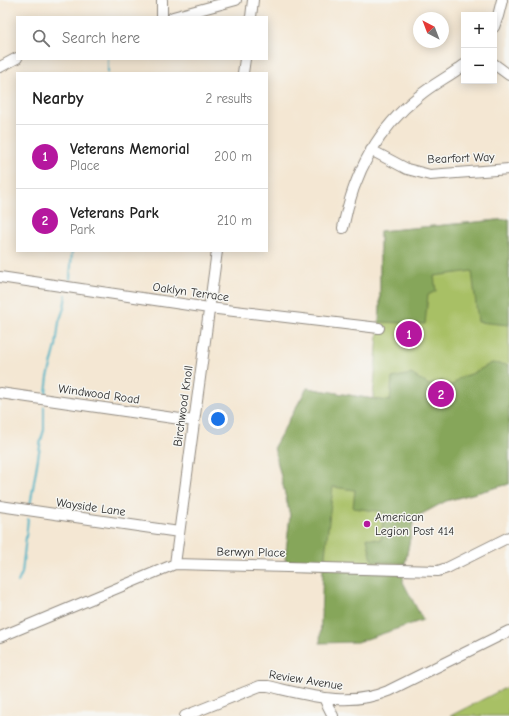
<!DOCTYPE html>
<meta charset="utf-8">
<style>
body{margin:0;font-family:"Comic Neue",sans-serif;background:#f2f2f2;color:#222}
.controls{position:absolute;right:12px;top:12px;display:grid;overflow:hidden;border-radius:0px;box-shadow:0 2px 10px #0003}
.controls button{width:36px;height:36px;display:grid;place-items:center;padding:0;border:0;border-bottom:1px solid #e0e0e0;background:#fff;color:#222;font:20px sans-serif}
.compass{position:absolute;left:413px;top:12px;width:36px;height:36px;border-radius:50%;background:#fff;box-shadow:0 2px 10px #0003;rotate:318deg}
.you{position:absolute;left:218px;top:419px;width:14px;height:14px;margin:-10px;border:3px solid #fff;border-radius:50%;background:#1a73e8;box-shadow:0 0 0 6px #1a73e833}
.badge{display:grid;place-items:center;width:26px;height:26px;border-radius:50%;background:#b5179e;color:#fff;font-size:13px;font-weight:700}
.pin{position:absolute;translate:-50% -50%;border:2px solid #fff;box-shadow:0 1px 4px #0006}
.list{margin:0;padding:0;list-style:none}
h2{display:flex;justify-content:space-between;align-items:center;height:52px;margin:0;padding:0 16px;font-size:17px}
h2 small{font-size:13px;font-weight:400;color:#767676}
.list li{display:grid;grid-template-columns:26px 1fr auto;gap:12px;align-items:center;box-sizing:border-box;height:64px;padding:0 16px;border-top:1px solid #e0e0e0}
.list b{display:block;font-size:15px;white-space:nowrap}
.list p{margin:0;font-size:13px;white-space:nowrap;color:#767676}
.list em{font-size:13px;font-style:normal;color:#767676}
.icon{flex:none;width:22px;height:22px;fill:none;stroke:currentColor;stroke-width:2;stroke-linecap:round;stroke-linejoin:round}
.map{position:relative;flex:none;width:509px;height:716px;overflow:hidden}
.search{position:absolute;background:#fff;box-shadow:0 2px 10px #0003;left:16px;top:16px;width:252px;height:44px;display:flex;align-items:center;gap:10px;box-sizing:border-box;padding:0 14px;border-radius:0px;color:#767676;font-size:15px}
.panel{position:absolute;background:#fff;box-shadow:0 2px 10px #0003;left:16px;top:72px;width:252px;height:180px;border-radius:0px}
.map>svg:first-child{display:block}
</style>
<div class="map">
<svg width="509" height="716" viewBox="0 0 509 716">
<rect width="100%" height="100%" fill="#f6f6f2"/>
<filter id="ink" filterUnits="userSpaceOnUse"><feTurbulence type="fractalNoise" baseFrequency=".025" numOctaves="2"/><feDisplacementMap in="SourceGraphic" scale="8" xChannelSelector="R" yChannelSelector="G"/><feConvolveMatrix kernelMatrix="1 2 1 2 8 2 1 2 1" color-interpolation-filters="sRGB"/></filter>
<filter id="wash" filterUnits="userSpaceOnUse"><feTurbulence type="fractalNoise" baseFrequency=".012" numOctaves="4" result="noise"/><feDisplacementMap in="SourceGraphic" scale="16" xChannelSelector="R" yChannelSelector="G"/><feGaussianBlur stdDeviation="0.9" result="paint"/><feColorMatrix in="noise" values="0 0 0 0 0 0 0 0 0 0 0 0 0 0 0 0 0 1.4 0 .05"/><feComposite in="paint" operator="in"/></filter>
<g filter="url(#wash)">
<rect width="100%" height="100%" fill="#f4e7d3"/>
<!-- green -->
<path fill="#a8c065" stroke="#6a7648" d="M 509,219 L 509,484 L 446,501 L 414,518 L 404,569 L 285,566 L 290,515 L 274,447 L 307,388 L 373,399 L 380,308 L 380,231 Z
M 509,686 L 509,716 L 450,716 Z"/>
<!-- forest -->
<path fill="#86a65a" stroke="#586842" d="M 509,219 L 509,325 L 478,322 L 472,271 L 434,276 L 436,291 L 428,295 L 425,324 L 379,322 L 380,308 L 380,231 Z
M 492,363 L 509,365 L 509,484 L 446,501 L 414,518 L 405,563 L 372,561 L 367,538 L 381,540 L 384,512 L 353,508 L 355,490 L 333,487 L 325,555 L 326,563 L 285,560 L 290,515 L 274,447 L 307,388 L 373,399 L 390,401 L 392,378 L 411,374 L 429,385 L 442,381 L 448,385 L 453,385 L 459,378 L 471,374 Z
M 323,567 L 404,569 L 403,582 L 423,620 L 358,642 L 320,643 Z"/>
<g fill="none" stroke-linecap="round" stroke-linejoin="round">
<!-- stream -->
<path stroke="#48b2c6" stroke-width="2" d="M 108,73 L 108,59
M 70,279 L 72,251
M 46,393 L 48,377 L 56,346 L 59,322 L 64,308 L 66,295
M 30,506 L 41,440 L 44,430 L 44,407
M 18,582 L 22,573 L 28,519"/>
</g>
</g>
<g filter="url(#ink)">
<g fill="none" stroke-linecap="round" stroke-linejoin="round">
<defs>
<path id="minor" d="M 162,0 L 162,17
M 173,17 L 236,0
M 251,17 L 253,0
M 494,27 L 498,16 L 502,0
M 494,64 L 509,75
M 0,67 L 17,58
M 243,73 L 245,59
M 371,150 L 407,169 L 430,175 L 509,169
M 343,228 C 353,176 377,129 419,96 C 433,84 450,76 464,65
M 0,277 L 209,308 L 379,328
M 0,393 L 194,421
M 0,506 L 179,532
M 175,564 L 217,251
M 0,637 L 175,564 L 438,571 L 447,568 L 509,537
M 324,698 L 333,716
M 185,716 L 260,686 L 268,686 C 308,695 348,708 388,691 L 509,631"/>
</defs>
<!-- minor casing -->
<use href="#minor" stroke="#90897f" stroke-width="12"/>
<!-- minor -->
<use href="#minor" stroke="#fff" stroke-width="10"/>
</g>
</g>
<!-- markers -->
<circle fill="#b5179e" stroke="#f6f6f2" stroke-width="1.5" cx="367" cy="524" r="4"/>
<g text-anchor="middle" stroke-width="3" stroke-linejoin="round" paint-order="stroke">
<!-- street labels -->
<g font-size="12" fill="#2b2b2b" stroke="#f6f6f2">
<text transform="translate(461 158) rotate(-2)" y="4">Bearfort Way</text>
<text transform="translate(191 292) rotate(8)" y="4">Oaklyn Terrace</text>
<text transform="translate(99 394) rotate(8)" y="4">Windwood Road</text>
<text transform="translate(183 406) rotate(-82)" y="4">Birchwood Knoll</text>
<text transform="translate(91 507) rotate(8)" y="4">Wayside Lane</text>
<text transform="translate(251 552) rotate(1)" y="4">Berwyn Place</text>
<text transform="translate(306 680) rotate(9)" y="4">Review Avenue</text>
</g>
<!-- poi labels -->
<g font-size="12" fill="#2b2b2b" stroke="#f6f6f2" text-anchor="start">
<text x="375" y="521">American<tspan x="375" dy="14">Legion Post 414</tspan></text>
</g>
</g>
</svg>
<div class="controls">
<button>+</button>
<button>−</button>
</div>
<svg class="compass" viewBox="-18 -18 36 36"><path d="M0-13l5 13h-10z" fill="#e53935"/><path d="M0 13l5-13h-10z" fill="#767676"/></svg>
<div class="you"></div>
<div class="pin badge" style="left:409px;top:334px">1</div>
<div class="pin badge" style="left:441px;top:394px">2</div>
<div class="search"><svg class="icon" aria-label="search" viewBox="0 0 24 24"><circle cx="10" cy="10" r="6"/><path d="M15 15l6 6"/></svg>Search here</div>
<section class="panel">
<h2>Nearby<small>2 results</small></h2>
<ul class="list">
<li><span class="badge">1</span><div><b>Veterans Memorial</b><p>Place</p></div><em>200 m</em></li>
<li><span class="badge">2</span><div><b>Veterans Park</b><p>Park</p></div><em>210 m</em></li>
</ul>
</section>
</div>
